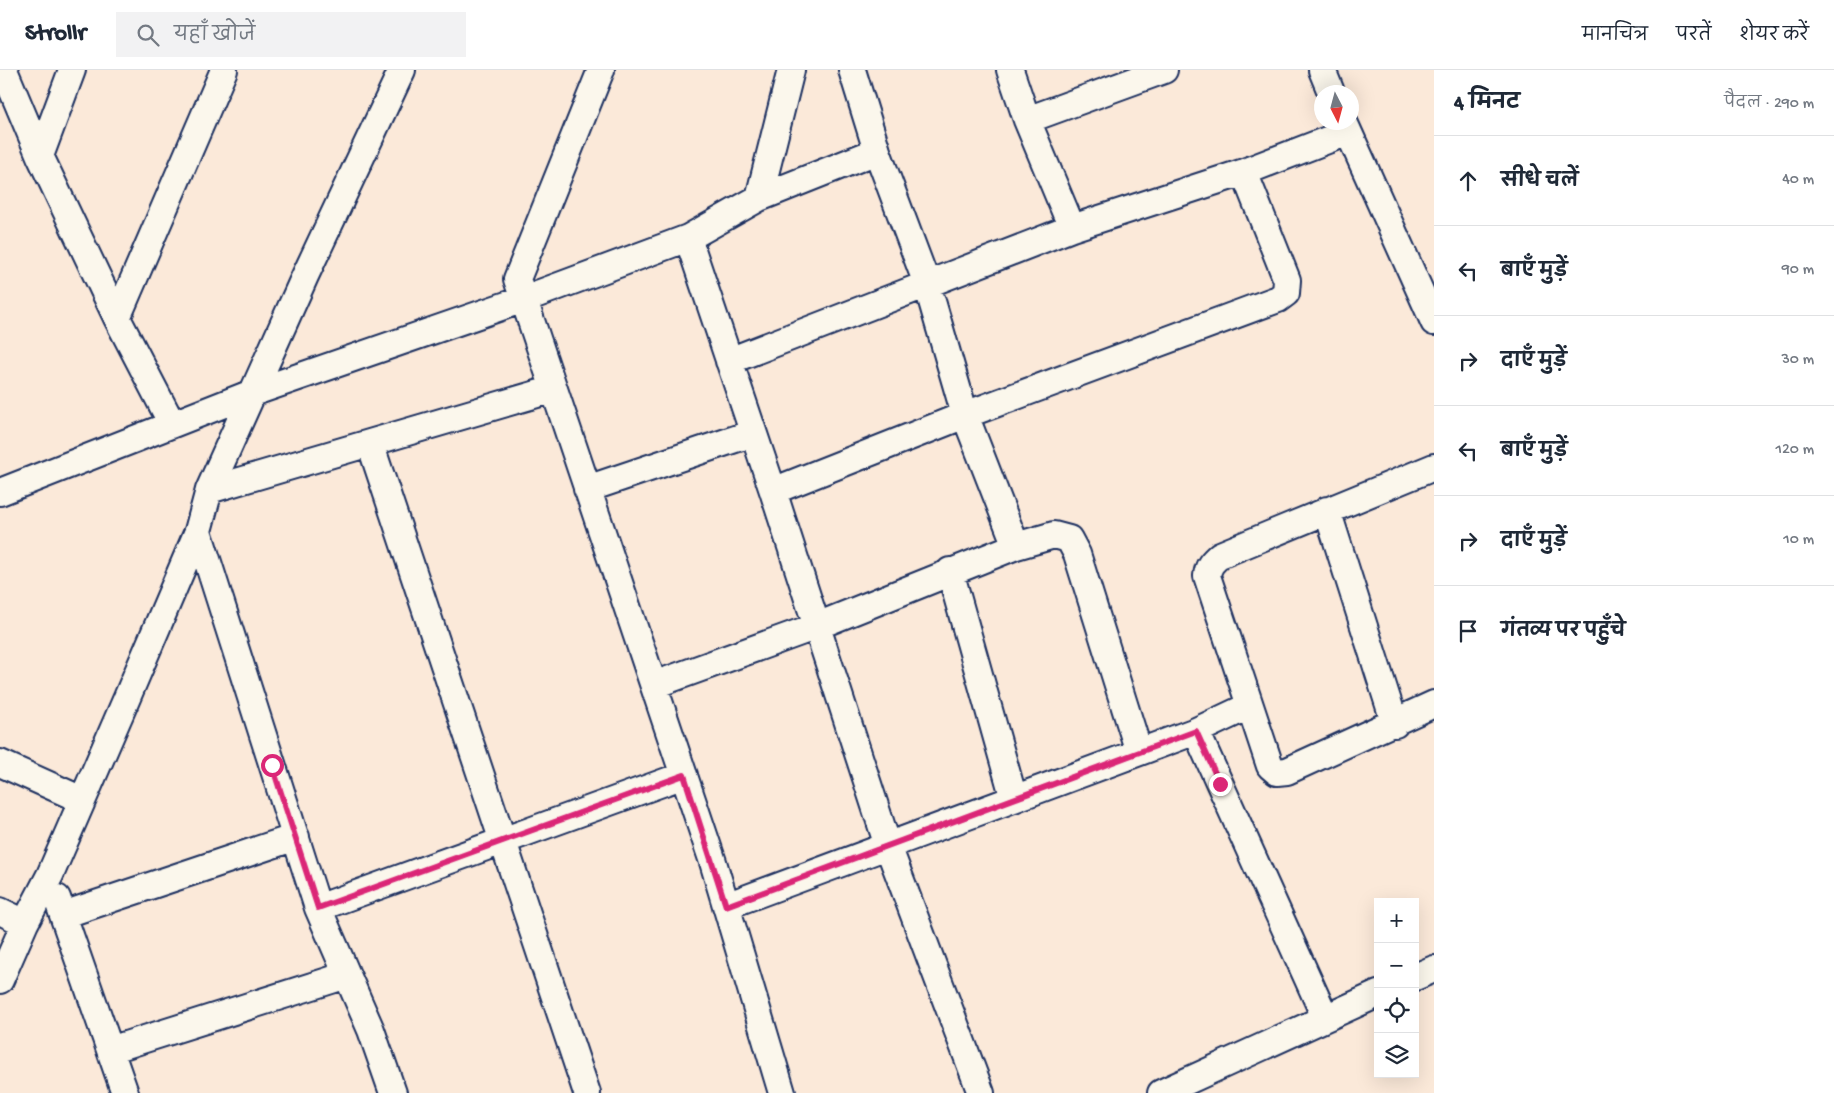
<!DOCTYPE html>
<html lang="hi">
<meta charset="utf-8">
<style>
body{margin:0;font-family:"Gochi Hand","Playpen Sans Deva",sans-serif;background:#f2f2f3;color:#1f2937}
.controls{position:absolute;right:15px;bottom:15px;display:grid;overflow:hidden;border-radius:0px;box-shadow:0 5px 20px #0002}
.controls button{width:45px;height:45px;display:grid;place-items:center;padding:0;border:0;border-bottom:1px solid #e0e1e3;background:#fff;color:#1f2937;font:25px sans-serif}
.compass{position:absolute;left:1314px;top:15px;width:45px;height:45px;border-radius:50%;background:#fff;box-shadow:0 5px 20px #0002;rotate:174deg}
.stop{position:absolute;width:15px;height:15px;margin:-11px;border:4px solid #db2777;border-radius:50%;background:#fff}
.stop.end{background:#db2777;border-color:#fff;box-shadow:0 1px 5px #0008}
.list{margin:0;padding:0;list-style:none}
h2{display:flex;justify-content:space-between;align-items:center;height:65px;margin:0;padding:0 20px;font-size:21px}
h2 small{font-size:16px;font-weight:400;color:#747a83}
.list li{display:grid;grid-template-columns:32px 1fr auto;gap:15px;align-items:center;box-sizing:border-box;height:90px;padding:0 20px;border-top:1px solid #e0e1e3}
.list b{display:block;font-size:19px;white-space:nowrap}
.list em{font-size:16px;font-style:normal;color:#747a83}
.icon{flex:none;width:28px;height:28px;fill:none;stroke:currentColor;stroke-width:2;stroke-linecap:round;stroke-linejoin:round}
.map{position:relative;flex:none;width:1434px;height:1023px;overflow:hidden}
header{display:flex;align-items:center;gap:30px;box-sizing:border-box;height:70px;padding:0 25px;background:#fff;border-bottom:1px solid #e0e1e3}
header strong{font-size:24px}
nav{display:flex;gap:28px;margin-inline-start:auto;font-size:18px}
.search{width:350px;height:45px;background:#f2f2f3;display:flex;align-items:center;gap:12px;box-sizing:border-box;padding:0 18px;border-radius:0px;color:#747a83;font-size:19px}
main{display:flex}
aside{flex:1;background:#fff}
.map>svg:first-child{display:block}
</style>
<header>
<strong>Strollr</strong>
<div class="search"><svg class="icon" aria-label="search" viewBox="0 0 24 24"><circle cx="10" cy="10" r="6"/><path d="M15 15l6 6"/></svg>यहाँ खोजें</div>
<nav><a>मानचित्र</a><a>परतें</a><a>शेयर करें</a></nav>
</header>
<main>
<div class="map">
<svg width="1434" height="1023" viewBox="0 0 1434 1023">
<rect width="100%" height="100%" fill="#fbe9d9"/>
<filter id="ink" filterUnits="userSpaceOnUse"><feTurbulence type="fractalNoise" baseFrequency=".02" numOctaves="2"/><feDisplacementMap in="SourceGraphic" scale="10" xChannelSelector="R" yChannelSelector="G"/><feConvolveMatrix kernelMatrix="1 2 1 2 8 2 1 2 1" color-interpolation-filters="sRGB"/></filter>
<g filter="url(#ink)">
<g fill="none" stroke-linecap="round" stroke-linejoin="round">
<defs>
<path id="street" d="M 4,0 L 40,86 L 117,248 L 172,354
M 601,0 L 517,209 L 713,792 L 782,1023
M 852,0 L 877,81 L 927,214 L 965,345 L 1016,476
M 1010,0 L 1027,50 L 1072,158
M 1322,0 L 1331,22
M 1027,50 L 1164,0
M 1344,52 L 1434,252
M 40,86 L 72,0
M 759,128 L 877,81
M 688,168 L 759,128 L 791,0
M 117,248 L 224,0
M 729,291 L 1072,158 L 1244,102 L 1348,62
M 370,373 L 587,1023
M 1434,397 L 1220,485 C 1212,492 1208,496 1207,506 L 1270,696 L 1277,702 L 1287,701 L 1434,634
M 587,419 L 753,363
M 209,420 L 554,319
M 773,421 L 965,345 L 1278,229 L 1286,223 L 1287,210 L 1244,102
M 0,422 L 252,323 L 524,229 L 688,168 L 773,421 L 888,776 L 981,1023
M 1327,440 L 1395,654
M 198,461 L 318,838 L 371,960 L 393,1023
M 950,501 L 1014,729
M 654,615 L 817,556 L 1016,476 L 1054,465 L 1069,469 L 1077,484 L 1139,682
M 1196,661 L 1325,947
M 0,693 L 82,730
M 57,828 L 125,1023
M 726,836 L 1196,661 L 1249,636
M 318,838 L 684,705
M 0,841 L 25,853
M 63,845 L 296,767
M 1415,907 L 1434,899
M 0,910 L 25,853 L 50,805 L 126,630 L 198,461 L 209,420 L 305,206 L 402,0
M 110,980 L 347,905
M 1161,1023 L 1378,924"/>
</defs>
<!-- street casing -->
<use href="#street" stroke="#1b2f5e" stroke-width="30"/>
<!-- street -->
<use href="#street" stroke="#fbf7ec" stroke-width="26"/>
</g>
</g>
<g fill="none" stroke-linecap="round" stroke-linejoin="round" filter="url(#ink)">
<!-- route -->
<path stroke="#db2777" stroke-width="6" d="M 272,695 L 318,838 L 684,705 L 726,836 L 1196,661 L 1220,714"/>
</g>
</svg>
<div class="controls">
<button>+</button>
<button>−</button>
<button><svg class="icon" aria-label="locate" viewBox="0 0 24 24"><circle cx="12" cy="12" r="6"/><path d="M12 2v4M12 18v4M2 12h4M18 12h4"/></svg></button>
<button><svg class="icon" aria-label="layers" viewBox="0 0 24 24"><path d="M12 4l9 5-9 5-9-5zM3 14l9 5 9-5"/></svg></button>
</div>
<svg class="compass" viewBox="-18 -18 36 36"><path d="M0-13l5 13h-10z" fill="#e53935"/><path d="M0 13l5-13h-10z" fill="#747a83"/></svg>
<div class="stop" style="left:272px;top:695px"></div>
<div class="stop end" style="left:1220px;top:714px"></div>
</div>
<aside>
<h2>4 मिनट<small>पैदल · 290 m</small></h2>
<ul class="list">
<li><svg class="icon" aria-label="ahead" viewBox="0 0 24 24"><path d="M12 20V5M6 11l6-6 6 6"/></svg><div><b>सीधे चलें</b></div><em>40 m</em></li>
<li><svg class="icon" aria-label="left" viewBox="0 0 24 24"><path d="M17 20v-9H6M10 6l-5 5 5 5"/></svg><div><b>बाएँ मुड़ें</b></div><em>90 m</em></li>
<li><svg class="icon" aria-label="right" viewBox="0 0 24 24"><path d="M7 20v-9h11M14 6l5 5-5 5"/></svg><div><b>दाएँ मुड़ें</b></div><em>30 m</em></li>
<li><svg class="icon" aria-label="left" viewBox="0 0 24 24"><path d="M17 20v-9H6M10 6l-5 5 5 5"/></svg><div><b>बाएँ मुड़ें</b></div><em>120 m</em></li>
<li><svg class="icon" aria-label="right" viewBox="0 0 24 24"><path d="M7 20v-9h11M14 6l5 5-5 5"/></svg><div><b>दाएँ मुड़ें</b></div><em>10 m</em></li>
<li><svg class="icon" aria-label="arrive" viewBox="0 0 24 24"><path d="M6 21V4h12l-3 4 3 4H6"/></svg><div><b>गंतव्य पर पहुँचे</b></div></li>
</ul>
</aside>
</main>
